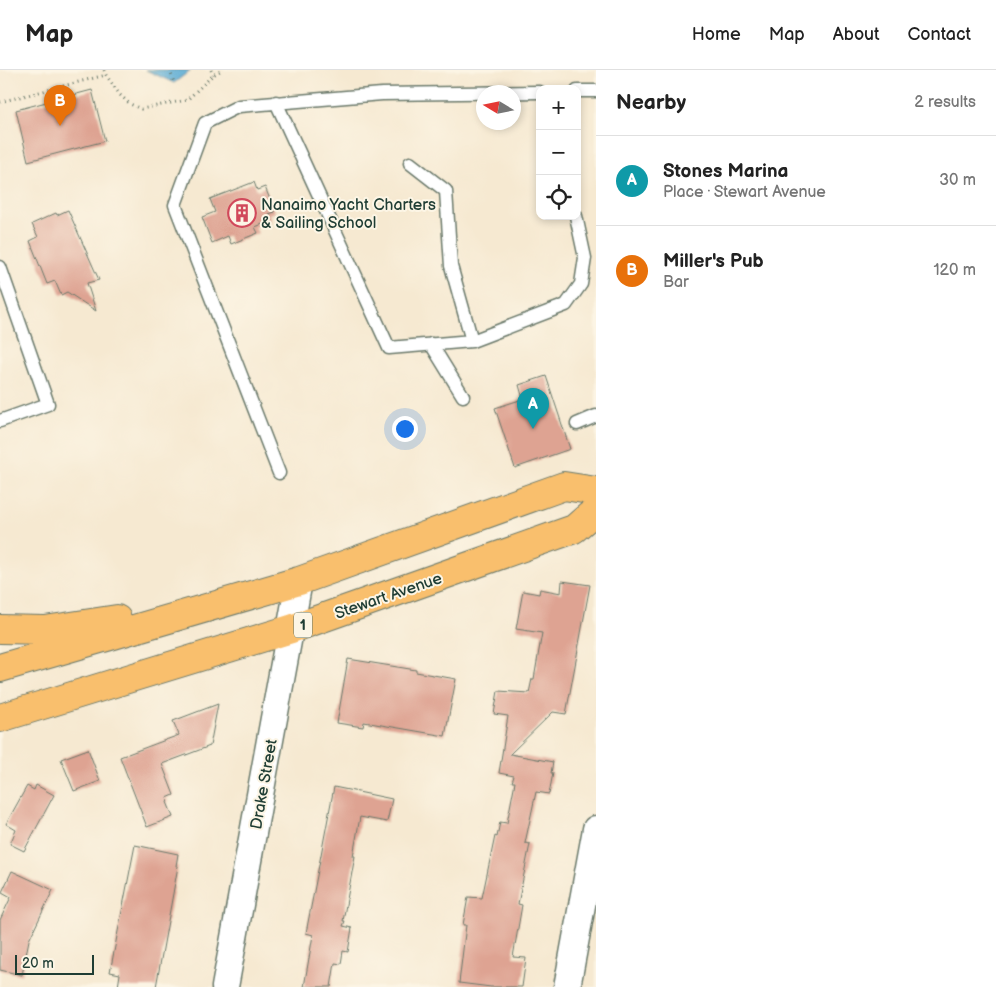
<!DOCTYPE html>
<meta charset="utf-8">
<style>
body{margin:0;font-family:"Balsamiq Sans",sans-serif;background:#f6f6f6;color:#222}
.controls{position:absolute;right:15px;top:15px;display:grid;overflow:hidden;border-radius:10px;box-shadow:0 2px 8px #0003}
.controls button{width:45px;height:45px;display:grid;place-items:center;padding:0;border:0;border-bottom:1px solid #e0e0e0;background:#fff;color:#222;font:25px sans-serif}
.compass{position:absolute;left:476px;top:15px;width:45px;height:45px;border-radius:50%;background:#fff;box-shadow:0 2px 8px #0003;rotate:280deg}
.scale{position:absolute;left:15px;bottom:12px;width:79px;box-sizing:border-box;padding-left:5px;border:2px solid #1f3d34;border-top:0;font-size:14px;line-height:18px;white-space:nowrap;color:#1f3d34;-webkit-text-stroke:4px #fcf5e5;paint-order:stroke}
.you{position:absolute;left:404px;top:358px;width:18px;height:18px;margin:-12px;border:4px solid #fff;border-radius:50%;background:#1a73e8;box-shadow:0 0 0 8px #1a73e833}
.badge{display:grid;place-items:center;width:32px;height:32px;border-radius:50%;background:#d1495b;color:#fff;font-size:16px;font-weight:700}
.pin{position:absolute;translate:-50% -41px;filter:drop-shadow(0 1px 2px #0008)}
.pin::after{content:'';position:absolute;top:26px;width:18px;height:15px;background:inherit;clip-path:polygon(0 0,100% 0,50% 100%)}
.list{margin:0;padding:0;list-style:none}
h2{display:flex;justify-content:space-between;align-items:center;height:65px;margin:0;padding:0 20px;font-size:21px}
h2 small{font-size:16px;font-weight:400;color:#767676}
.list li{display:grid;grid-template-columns:32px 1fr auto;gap:15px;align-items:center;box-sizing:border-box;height:90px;padding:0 20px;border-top:1px solid #e0e0e0}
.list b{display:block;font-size:19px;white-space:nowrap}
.list p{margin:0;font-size:16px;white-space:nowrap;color:#767676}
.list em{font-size:16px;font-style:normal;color:#767676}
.icon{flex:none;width:28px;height:28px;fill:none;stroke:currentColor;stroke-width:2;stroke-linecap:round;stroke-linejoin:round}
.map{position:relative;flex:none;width:596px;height:917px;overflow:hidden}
header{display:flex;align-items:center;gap:30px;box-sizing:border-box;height:70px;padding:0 25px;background:#fff;border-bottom:1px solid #e0e0e0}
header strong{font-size:24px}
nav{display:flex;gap:28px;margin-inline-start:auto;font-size:18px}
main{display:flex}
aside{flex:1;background:#fff}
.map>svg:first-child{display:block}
</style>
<header>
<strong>Map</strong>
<nav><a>Home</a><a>Map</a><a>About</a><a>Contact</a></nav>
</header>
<main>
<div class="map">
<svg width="596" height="917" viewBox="0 0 596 917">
<rect width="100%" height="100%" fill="#fcf5e5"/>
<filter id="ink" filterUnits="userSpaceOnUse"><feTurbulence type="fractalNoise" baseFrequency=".02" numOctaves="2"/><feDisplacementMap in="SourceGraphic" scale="10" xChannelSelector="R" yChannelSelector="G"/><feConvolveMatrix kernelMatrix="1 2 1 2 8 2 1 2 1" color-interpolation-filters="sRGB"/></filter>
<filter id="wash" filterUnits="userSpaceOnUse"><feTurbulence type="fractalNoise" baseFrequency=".0096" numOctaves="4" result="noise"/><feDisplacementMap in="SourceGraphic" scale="20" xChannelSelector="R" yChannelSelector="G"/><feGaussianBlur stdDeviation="1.12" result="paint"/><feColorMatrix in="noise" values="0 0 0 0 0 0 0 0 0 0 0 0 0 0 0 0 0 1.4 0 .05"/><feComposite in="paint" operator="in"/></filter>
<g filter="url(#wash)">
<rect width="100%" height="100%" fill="#f6e9d1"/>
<!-- water -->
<path fill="#59aad4" stroke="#3c7484" d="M 146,0 L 191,0 L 174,13 Z"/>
<g id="blocks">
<!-- building -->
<path fill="#dea392" d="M 92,20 L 105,71 L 28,91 L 16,40 Z
M 254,112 L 257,120 L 265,117 L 275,142 L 269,144 L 271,151 L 255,157 L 258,163 L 231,174 L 228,166 L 212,173 L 202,147 L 215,142 L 210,129 Z
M 68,140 L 99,210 L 87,213 L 96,241 L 67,222 L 61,225 L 55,211 L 47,214 L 30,171 L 38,167 L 32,154 L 56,143 L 57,145 Z
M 546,306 L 570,379 L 515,398 L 495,338 L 523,329 L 519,315 Z
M 562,511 L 590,515 L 566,644 L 553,642 L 510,684 L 553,692 L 551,703 L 553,703 L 549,724 L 536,722 L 525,773 L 530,774 L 518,834 L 522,835 L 513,887 L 526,888 L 522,917 L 491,917 L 459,913 L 466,855 L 463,855 L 468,827 L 482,828 L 495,766 L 497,767 L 500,752 L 507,753 L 515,712 L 512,712 L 514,706 L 499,703 L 508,646 L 494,644 L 498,621 L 529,623 L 532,609 L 534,609 L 542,563 L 516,559 L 523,521 L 539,524 L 540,519 L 561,523 Z
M 348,589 L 416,600 L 416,602 L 456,609 L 445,666 L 364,652 L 363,657 L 337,653 Z
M 218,634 L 210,676 L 162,694 L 174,725 L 167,728 L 168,731 L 167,732 L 173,747 L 147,757 L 120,687 L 179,665 L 173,651 Z
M 88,679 L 100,711 L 74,721 L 61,689 Z
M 36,715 L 54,725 L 24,781 L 10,774 L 16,760 L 6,754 L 27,716 L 34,720 Z
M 334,717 L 392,729 L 387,752 L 360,747 L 353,786 L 355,786 L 343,851 L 345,851 L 343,856 L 352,858 L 348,882 L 343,881 L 341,894 L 335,893 L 331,917 L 304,917 L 313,865 L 306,863 Z
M 135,775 L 178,784 L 176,796 L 178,796 L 156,917 L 118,917 L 120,904 L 110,902 Z
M 12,801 L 53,820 L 29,870 L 22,905 L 0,900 L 0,850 L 11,827 L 2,822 Z"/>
</g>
</g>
<g filter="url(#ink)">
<use href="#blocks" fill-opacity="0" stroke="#6a796b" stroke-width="1"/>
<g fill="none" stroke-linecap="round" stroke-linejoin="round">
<defs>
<path id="lane" d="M 577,21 L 596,21
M 276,32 L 389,278 L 472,271 L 451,196 L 446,121 L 410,93
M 0,197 L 48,334 L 0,351
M 472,271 L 566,235 L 581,214 L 585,188 L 576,146
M 431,274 L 463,326
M 577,354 L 596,346
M 279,403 L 175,135 L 205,53 L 239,36 L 382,24 L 540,22"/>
<path id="street" d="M 225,917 L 299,511
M 567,917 L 596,759"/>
<path id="highway" d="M 0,559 L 45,560 L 117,549
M 0,598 L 299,511 L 564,416 L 596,421
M 0,648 L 291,559 L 574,459 L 596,440"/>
</defs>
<!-- lane casing -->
<use href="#lane" stroke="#6a796b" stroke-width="15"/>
<!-- street casing -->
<use href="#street" stroke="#6a796b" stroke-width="29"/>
<!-- highway casing -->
<use href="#highway" stroke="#6a796b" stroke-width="30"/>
<!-- path -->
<path stroke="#6a796b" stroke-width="3" stroke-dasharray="1 4" stroke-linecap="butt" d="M 104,0 L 106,5 L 120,25 L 130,34 L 141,39 L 187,30 L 213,5 L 222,0
M 170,0 L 174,13
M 211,0 L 213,5
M 0,32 L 106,5"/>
<!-- lane -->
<use href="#lane" stroke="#fff" stroke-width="12"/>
<!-- street -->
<use href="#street" stroke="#fff" stroke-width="26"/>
<!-- highway -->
<use href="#highway" stroke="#f9bf6d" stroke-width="28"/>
</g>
</g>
<!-- icons -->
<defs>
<symbol id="building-ring" viewBox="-11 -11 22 22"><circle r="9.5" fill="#fcf5e5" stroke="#d1495b" stroke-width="1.5"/><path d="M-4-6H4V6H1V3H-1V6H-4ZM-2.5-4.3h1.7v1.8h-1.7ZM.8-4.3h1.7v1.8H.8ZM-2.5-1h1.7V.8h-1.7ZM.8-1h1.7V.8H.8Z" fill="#d1495b"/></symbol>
</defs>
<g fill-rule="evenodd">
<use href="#building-ring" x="226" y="127" width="32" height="32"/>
</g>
<g text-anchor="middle" stroke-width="4" stroke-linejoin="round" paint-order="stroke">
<!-- shield labels -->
<rect fill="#fcf5e5" stroke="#617469" stroke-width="1" x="294" y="542.5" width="18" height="25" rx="4"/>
<g font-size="15" font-weight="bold" fill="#1f3d34">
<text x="303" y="560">1</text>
</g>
<!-- poi labels -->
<g font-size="16" fill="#1f3d34" stroke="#fcf5e5" text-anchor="start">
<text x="261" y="140">Nanaimo Yacht Charters<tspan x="261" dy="18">&amp; Sailing School</tspan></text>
</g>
<!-- street labels -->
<g font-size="16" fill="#1f3d34" stroke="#fcf5e5">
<text transform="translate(388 525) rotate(-19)" y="6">Stewart Avenue</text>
<text transform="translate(263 714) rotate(-80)" y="6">Drake Street</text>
</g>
</g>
</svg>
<div class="controls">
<button>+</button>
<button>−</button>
<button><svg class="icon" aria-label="locate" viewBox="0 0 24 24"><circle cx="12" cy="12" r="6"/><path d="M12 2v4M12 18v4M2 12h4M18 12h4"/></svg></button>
</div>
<svg class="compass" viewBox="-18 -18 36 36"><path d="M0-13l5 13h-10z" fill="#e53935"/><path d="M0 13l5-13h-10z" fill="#767676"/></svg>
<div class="scale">20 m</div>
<div class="you"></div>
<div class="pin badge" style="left:533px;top:359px;background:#0f9aa8">A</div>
<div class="pin badge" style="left:60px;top:56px;background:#e8710a">B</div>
</div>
<aside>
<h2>Nearby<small>2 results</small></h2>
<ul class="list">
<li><span class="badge" style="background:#0f9aa8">A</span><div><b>Stones Marina</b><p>Place · Stewart Avenue</p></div><em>30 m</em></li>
<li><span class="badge" style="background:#e8710a">B</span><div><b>Miller's Pub</b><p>Bar</p></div><em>120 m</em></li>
</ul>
</aside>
</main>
